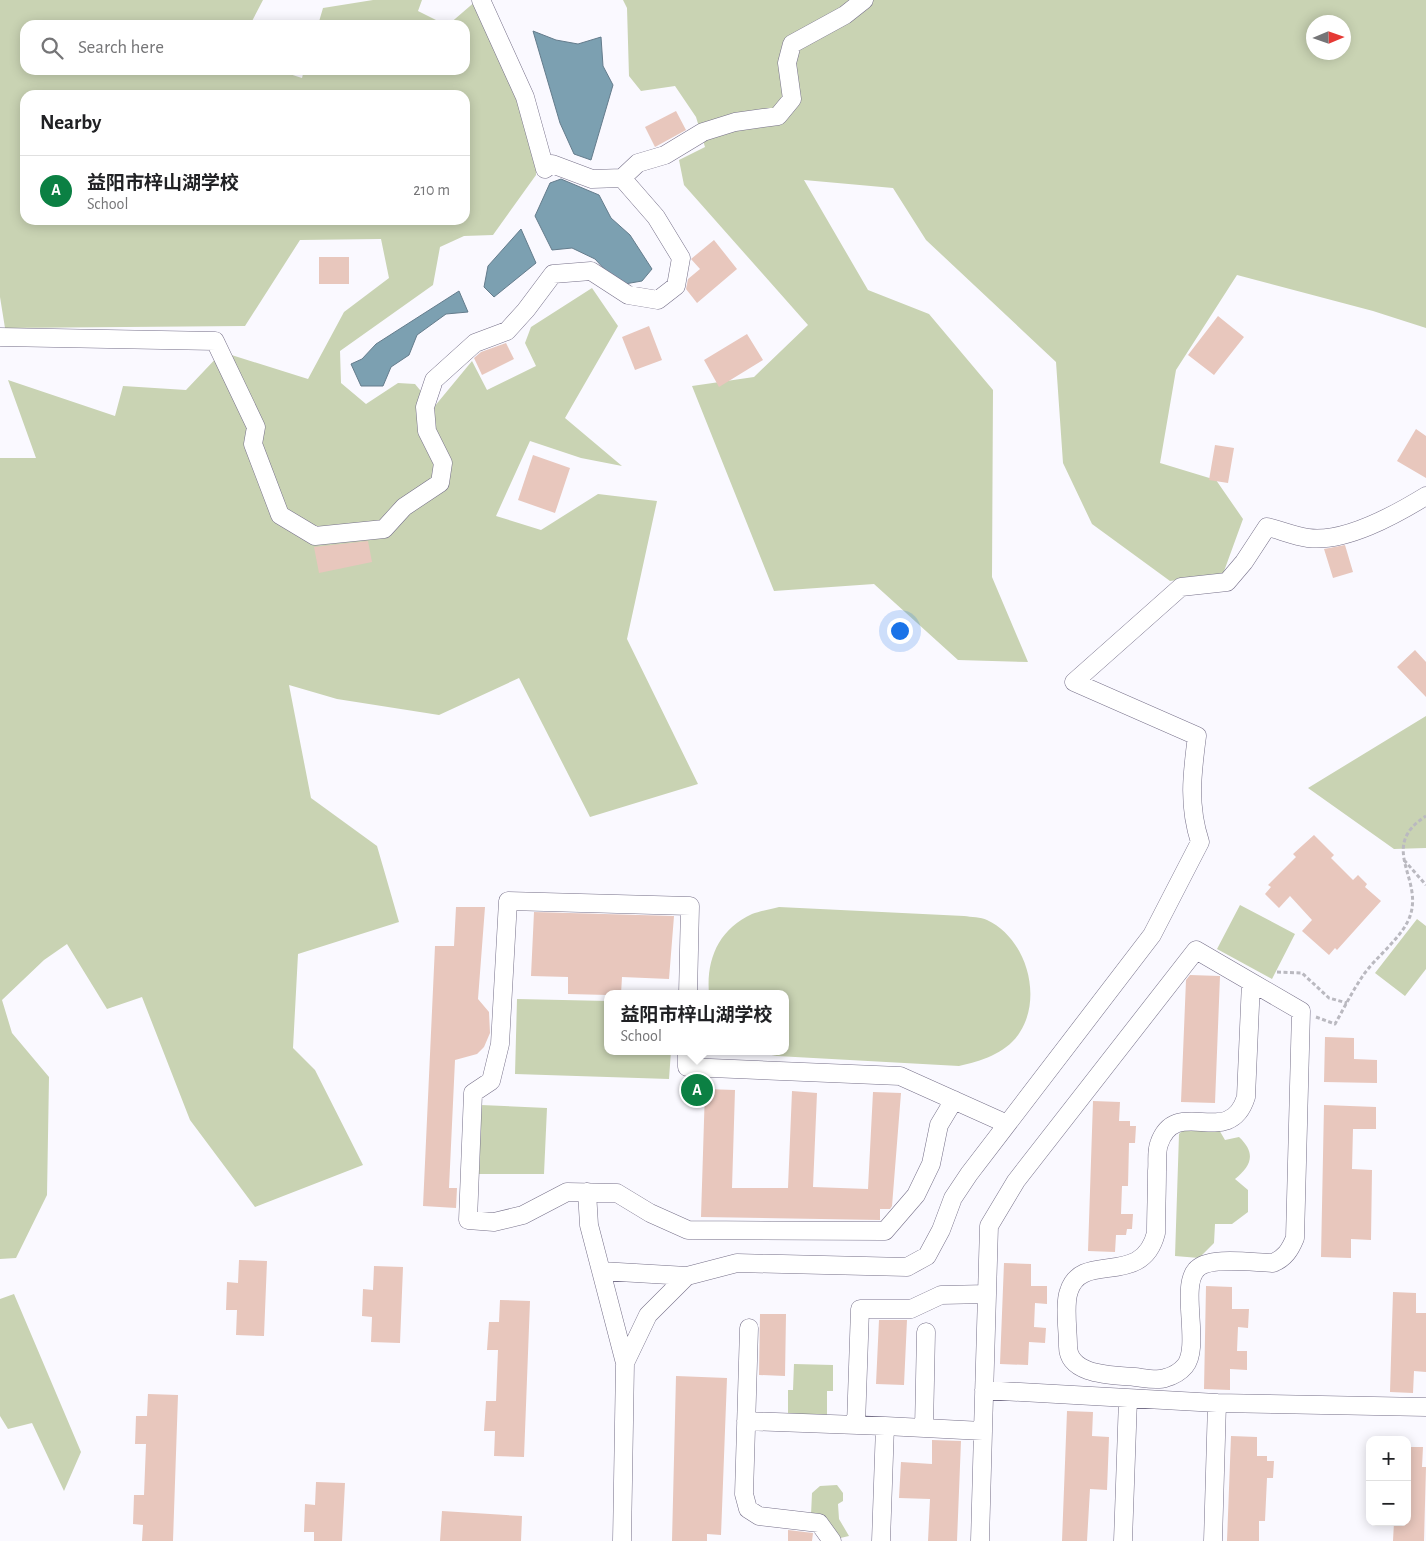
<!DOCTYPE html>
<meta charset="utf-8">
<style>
body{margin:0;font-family:"Alegreya Sans","Noto Sans SC",sans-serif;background:#f2f2f2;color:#202124}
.controls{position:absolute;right:15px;bottom:15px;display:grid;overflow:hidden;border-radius:10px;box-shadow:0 2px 12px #0003}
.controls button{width:45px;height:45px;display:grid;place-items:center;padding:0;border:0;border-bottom:1px solid #e0e0e0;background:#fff;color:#202124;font:25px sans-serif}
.compass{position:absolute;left:1306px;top:15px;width:45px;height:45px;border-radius:50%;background:#fff;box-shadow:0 2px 12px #0003;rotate:88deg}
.you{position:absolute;left:899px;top:630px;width:18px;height:18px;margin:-12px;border:4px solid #fff;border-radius:50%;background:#1a73e8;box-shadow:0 0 0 8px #1a73e833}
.badge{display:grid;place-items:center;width:32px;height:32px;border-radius:50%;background:#0b8043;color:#fff;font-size:16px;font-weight:700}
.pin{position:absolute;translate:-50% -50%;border:2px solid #fff;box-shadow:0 1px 5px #0006}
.popup{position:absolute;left:604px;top:990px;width:185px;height:65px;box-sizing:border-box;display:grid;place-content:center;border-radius:10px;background:#fff;filter:drop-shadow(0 1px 4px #0005);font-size:16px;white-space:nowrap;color:#757577}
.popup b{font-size:19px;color:#202124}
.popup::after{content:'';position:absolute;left:50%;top:100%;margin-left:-10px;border:10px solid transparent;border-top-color:#fff}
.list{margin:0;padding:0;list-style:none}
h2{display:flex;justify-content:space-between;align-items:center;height:65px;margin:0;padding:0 20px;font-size:21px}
h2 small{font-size:16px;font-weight:400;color:#757577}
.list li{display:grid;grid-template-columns:32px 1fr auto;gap:15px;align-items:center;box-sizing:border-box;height:70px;padding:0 20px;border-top:1px solid #e0e0e0}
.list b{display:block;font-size:19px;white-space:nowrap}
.list p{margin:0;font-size:16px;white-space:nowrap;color:#757577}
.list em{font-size:16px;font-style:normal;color:#757577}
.icon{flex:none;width:28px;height:28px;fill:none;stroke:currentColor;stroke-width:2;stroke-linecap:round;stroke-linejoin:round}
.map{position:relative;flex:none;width:1426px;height:1541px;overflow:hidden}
.search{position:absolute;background:#fff;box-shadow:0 2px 12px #0003;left:20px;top:20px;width:450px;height:55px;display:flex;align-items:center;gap:12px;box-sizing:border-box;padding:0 18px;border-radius:15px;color:#757577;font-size:19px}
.panel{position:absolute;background:#fff;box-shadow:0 2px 12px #0003;left:20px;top:90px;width:450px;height:135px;border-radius:15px}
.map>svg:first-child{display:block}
</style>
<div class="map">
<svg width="1426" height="1541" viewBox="0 0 1426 1541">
<rect width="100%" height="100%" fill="#faf9ff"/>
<!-- green -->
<path fill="#c9d3b3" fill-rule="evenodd" d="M 0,0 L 263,0 L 250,25 L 25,25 L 25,70 L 277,70 L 302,78 L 304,70 L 465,70 L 465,25 L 448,25 L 477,0 L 537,118 L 536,175 L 493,235 L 464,236 L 440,247 L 433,285 L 340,351 L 341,383 L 366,404 L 398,383 L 415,384 L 434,407 L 472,361 L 487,390 L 536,366 L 525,343 L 531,327 L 592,288 L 618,326 L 565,418 L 622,466 L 581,458 L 530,441 L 496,516 L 541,530 L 598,494 L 657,501 L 627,639 L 698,784 L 590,817 L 519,678 L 439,715 L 337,699 L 289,685 L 311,798 L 377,846 L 399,922 L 298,954 L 293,1048 L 315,1070 L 363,1165 L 255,1207 L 190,1120 L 142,997 L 107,1009 L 67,944 L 44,960 L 2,1000 L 12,1033 L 49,1077 L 47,1195 L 16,1258 L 0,1259 L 0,458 L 36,458 L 8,380 L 115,416 L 123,386 L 186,390 L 222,352 L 308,379 L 344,312 L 389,278 L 381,239 L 300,240 L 245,326 L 5,328 L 0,297 ZM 25,95 L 465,95 L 465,220 L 25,220 Z
M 373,0 L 422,0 L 418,11 L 446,25 L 318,25 L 323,8 Z
M 623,0 L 1426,0 L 1426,328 L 1373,311 L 1237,275 L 1176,370 L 1160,463 L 1216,480 L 1243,519 L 1223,574 L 1170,581 L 1092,524 L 1063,463 L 1056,362 L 926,240 L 893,188 L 804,180 L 868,290 L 929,314 L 993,390 L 992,577 L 1028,662 L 958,660 L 874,584 L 774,591 L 692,386 L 754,377 L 808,325 L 684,185 L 679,160 L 705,147 L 696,117 L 675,86 L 641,91 L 629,76 L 627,8 ZM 1314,22 L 1344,22 L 1344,52 L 1314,52 Z
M 1426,716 L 1426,848 L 1394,849 L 1308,788 Z
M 1240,905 L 1295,934 L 1272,979 L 1217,949 Z
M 779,907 L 964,916 C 971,917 981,917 987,920 C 1026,938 1043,996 1020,1032 C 1007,1053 982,1061 959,1066 L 777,1056 L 755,1052 L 753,1051 L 786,1051 L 786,994 L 709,994 C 706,959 719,929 752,914 C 760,911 771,909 779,907 Z
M 1417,919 L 1426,926 L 1426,969 L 1405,996 L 1375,973 Z
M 517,999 L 608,1001 L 608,1051 L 671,1051 L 669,1079 L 515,1074 Z
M 481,1105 L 547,1108 L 544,1174 L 479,1174 Z
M 1186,1127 L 1218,1128 L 1225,1140 L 1239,1137 C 1256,1153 1252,1165 1235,1179 L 1248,1190 L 1248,1212 L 1232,1224 L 1215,1224 L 1214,1243 L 1199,1258 L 1175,1256 L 1179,1134 Z
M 14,1294 L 81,1452 L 64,1491 L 32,1423 L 8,1429 L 0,1416 L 0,1299 Z
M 794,1364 L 833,1365 L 833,1391 L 809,1391 L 827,1391 L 827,1418 L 788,1417 L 788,1390 L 793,1390 Z
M 837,1485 L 843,1493 L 843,1501 L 838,1504 L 839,1519 L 849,1536 L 836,1539 L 811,1515 L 812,1493 L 820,1486 Z"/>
<!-- water -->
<path fill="#7ca0b1" stroke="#647c8c" d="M 533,31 L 556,40 L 578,44 L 601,37 L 603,66 L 613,85 L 591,160 L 574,154 L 560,123 Z
M 561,179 L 599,195 L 611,218 L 630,235 L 652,269 L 642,281 L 619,285 L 595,259 L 572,248 L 552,250 L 535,216 L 550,183 Z
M 521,229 L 536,263 L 494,297 L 484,287 L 488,266 Z
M 459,291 L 468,312 L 446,314 L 417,335 L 409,355 L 391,367 L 383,386 L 361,386 L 351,364 L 362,359 L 376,344 Z"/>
<!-- building -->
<path fill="#e8c7bd" d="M 676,111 L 686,130 L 655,147 L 645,127 Z
M 714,240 L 737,269 L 697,303 L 686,289 L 688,279 L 700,269 L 691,259 Z
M 319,257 L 349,257 L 349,284 L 319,284 Z
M 1218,316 L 1244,337 L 1214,375 L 1188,355 Z
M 649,326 L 662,360 L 635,370 L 622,337 Z
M 747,334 L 763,360 L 719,387 L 704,360 Z
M 506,343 L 514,359 L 482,375 L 474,358 L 481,352 Z
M 1416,429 L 1426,436 L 1426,478 L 1397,461 Z
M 1215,445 L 1234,448 L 1228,483 L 1209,480 Z
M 533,455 L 570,468 L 555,513 L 518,500 Z
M 368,541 L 372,562 L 319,573 L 314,547 Z
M 1345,545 L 1353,572 L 1333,578 L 1324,549 Z
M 1415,650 L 1426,662 L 1426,697 L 1397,667 Z
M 1314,835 L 1334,855 L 1331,858 L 1353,880 L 1358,875 L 1367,884 L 1365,887 L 1381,901 L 1337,950 L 1335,948 L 1329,955 L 1302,931 L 1312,920 L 1290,896 L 1279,908 L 1265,894 L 1271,887 L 1268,885 L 1296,857 L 1293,854 Z
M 456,907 L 485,907 L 478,999 L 489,1012 L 490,1033 L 484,1047 L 477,1054 L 455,1060 L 449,1188 L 457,1188 L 456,1208 L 423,1206 L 435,946 L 454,946 Z
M 534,912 L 674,916 L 669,979 L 622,977 L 621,994 L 608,995 L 568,994 L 568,977 L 531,976 Z
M 1190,975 L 1220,976 L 1215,1103 L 1181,1102 L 1186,980 Z
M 1325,1037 L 1354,1038 L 1354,1059 L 1377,1060 L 1377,1083 L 1324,1082 Z
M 705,1089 L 735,1090 L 732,1188 L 788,1188 L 792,1091 L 817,1093 L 813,1187 L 868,1189 L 873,1092 L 901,1093 L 892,1206 L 890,1209 L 880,1209 L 880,1220 L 701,1217 Z
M 1093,1101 L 1120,1102 L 1119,1121 L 1130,1121 L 1130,1126 L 1136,1126 L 1135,1143 L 1129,1143 L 1128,1186 L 1122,1186 L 1121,1214 L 1133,1214 L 1132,1229 L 1127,1229 L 1126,1235 L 1116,1235 L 1115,1252 L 1088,1251 Z
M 1324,1105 L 1376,1107 L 1376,1129 L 1353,1129 L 1352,1169 L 1372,1170 L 1371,1240 L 1351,1239 L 1351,1258 L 1321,1257 Z
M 239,1260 L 267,1261 L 264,1336 L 236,1335 L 237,1310 L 226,1310 L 227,1282 L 238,1283 Z
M 1004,1263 L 1031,1264 L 1031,1286 L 1047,1286 L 1047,1304 L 1035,1303 L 1034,1327 L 1046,1328 L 1045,1343 L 1029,1342 L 1028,1365 L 1000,1364 Z
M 374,1266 L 403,1267 L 400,1343 L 371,1342 L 372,1317 L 362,1316 L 363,1289 L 373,1290 Z
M 1206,1286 L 1232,1287 L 1232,1309 L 1249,1309 L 1248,1328 L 1238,1327 L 1237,1351 L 1247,1351 L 1247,1370 L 1230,1369 L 1230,1390 L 1204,1389 Z
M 1393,1292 L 1416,1293 L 1416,1313 L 1426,1313 L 1426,1372 L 1414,1371 L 1413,1393 L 1390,1392 Z
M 500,1300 L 530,1301 L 524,1457 L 494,1456 L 495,1431 L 484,1431 L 486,1401 L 496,1401 L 498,1350 L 487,1350 L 489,1322 L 499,1322 Z
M 760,1314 L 786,1314 L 785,1376 L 759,1375 Z
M 879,1320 L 907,1320 L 904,1385 L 876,1384 Z
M 676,1376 L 727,1378 L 721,1535 L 707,1534 L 707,1541 L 672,1541 Z
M 148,1394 L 178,1395 L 173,1541 L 142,1541 L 143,1525 L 133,1524 L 134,1495 L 144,1495 L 146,1444 L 135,1444 L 136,1416 L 147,1416 Z
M 1067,1411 L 1093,1412 L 1092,1436 L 1109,1437 L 1107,1490 L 1090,1489 L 1087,1541 L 1062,1541 Z
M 1231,1436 L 1257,1437 L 1257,1456 L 1267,1456 L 1267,1461 L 1274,1461 L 1273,1478 L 1267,1478 L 1265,1521 L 1259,1521 L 1259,1541 L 1227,1541 Z
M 932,1440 L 961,1441 L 957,1541 L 928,1541 L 930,1499 L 899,1498 L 901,1462 L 932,1464 Z
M 1407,1447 L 1423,1447 L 1422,1467 L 1426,1467 L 1424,1541 L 1393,1541 L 1394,1522 L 1407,1522 Z
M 316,1482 L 345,1483 L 342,1541 L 314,1541 L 314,1532 L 304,1532 L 305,1504 L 315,1505 Z
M 442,1511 L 522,1516 L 521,1541 L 440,1541 Z
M 788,1530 L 813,1533 L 812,1541 L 788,1541 Z"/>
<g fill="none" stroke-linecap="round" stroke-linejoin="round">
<defs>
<path id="minor" d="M 481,0 L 525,97 L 545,169 L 552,164 L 592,179 L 622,178 L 638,163 L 665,155 L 703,132 L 735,122 L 778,116 L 792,99 L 787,63 L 792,44 L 845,15 L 864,0
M 0,337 L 215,341 L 256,427 L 253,444 L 280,515 L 315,536 L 384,529 L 404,507 L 440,483 L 443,463 L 427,431 L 425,407 L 434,380 L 475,343 L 507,331 L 526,310 L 553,274 L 591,271 L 628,295 L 658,300 L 676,286 L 681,258 L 656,217 L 622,178
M 688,994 L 690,906 L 508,901 L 500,1044 L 491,1081 L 473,1093 L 468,1220 L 494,1222 L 523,1215 L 567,1192 L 617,1193 L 650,1213 L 688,1230 L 885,1231 L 916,1195 L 931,1164 L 939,1125 L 954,1100
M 687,1051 L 687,1067 L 900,1076 L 1007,1124
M 587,1192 L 589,1225 L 625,1363
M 601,1271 L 687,1276
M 749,1328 L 744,1494 L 748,1509 L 759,1516 L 819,1523 L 832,1541
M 984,1390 L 1217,1403 L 1213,1541
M 1217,1403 L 1426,1407
M 746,1421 L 885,1426
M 856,1425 L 860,1309 L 911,1309 L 941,1295 L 987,1294
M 924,1428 L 926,1332
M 983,1431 L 989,1226 L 1016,1181 L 1196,950 L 1251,982 L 1246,1097 C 1229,1151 1176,1094 1159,1144 C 1156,1152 1158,1163 1157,1171 C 1157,1192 1156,1212 1156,1233 C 1142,1289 1082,1250 1069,1291 C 1064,1304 1068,1331 1068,1345 C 1067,1376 1113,1375 1135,1377 C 1144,1378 1157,1381 1165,1378 C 1173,1376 1180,1372 1185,1366 C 1201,1347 1180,1288 1196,1270 C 1208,1255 1255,1263 1273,1263 C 1285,1258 1290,1250 1295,1238 L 1301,1011 L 1251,982
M 622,1541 L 625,1363 L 648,1315 L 687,1276 L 737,1263 L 907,1267 L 927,1256 L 941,1230 L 953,1198 L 969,1174 L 1152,935 L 1200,842 C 1188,805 1192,774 1197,736 L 1074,682 L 1181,587 L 1227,582 L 1244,562 L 1267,527 C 1280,530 1294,536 1308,538 C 1345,543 1395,515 1426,496
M 881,1541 L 885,1426 L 983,1431 L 980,1541
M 1123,1541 L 1128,1399"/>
</defs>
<!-- minor casing -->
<use href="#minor" stroke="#767089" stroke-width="19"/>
<!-- path -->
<path stroke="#bab9c0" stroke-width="3" stroke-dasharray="4 2.5" stroke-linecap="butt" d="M 1404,860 L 1426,885
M 1277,972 L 1302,973 L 1329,998 L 1347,1003
M 1316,1017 L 1335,1024 C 1344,1008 1352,992 1362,977 C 1375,957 1405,936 1411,913 C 1421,876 1379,846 1426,816"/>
<!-- minor -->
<use href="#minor" stroke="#fff" stroke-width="18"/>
</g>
</svg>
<div class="controls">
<button>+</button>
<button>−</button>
</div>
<svg class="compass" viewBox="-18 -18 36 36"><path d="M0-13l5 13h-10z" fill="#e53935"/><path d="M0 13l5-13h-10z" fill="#757577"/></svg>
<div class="you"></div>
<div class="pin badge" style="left:697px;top:1090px">A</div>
<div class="popup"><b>益阳市梓山湖学校</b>School</div>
<div class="search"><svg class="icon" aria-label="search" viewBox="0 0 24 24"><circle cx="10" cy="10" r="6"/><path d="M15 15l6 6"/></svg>Search here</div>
<section class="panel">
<h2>Nearby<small></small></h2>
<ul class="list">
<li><span class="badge">A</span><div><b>益阳市梓山湖学校</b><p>School</p></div><em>210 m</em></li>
</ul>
</section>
</div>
